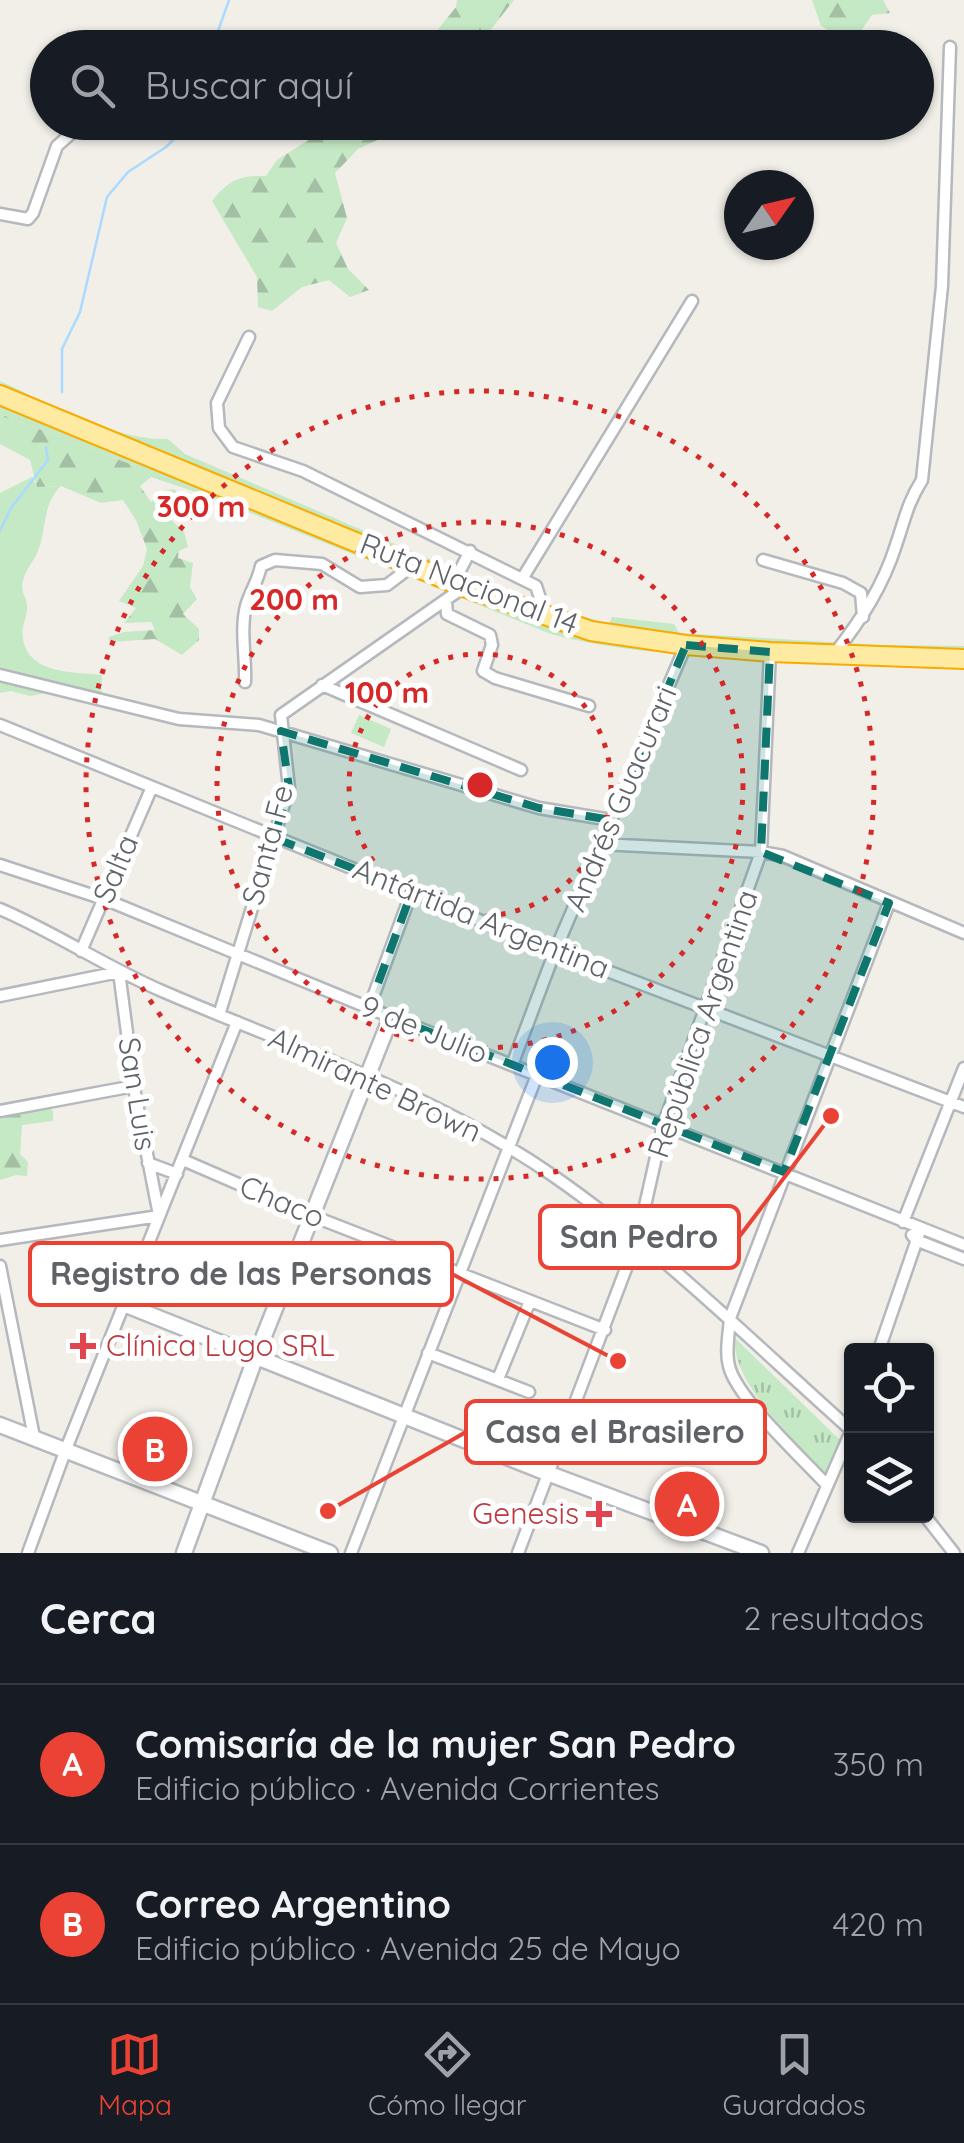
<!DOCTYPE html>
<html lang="es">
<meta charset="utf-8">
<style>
body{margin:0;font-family:Quicksand,sans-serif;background:#20242c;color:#f1f3f6}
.controls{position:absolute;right:30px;bottom:30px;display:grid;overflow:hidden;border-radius:10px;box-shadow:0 2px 8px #0004}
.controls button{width:90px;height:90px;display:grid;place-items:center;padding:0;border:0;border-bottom:2px solid #363941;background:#171b24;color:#f1f3f6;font:50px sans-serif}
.compass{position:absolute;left:724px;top:170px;width:90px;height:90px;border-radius:50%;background:#171b24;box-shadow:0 2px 8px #0004;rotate:56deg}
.you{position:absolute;left:552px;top:1062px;width:35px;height:35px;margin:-25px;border:8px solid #fff;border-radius:50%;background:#1a73e8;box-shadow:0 0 0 15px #1a73e833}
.badge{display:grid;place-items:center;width:65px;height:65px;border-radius:50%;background:#ea4335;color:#fff;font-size:32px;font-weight:700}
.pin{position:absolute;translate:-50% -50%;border:5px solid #fff;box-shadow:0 2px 10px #0006}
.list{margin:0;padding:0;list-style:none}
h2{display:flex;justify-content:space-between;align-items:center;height:130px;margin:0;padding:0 40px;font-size:42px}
h2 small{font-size:32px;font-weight:400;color:#9ea1a6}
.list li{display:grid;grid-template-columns:65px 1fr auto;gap:30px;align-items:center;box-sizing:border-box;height:160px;padding:0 40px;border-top:2px solid #363941}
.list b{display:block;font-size:38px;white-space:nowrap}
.list p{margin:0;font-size:32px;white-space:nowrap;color:#9ea1a6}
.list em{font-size:32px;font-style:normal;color:#9ea1a6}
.icon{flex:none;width:55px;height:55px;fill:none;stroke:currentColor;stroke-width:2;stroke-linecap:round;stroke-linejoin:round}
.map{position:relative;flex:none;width:964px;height:1553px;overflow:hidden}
.search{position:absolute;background:#171b24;box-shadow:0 2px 8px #0004;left:30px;right:30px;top:30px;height:110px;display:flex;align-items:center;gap:25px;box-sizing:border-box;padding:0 35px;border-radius:55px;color:#9ea1a6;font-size:38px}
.sheet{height:450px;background:#171b24}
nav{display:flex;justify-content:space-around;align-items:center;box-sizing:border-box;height:140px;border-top:2px solid #363941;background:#171b24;font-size:28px;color:#9ea1a6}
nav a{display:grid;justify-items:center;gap:5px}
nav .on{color:#ea4335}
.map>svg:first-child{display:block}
</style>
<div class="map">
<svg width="964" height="1553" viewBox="0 0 964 1553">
<defs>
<pattern id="forest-firs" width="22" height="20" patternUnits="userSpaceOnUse" patternTransform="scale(2.5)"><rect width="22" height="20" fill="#c5e8c5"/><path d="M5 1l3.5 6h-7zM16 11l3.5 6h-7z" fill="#a3c0a4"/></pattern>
<pattern id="park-tufts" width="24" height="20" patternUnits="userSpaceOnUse" patternTransform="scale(2.5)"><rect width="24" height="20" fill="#c5e8c5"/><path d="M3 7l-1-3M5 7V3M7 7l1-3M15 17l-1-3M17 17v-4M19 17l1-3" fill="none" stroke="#a3c0a4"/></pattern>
</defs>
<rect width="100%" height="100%" fill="#f1efe8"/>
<!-- green -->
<path fill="#c5e8c5" d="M 0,381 C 53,405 110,440 168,439 L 185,454 L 518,597 L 609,624 L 612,617 L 674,624 L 679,633 L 880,645 L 964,646 L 964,668 C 887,666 810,662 733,657 C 671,654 611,650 551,634 L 211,497 L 151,477 L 143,469 L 0,414 Z
M 32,477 L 37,487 L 61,486 C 42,505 47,527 38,551 C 33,563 23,572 22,586 C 22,594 28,601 27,609 C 26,619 21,628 23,639 C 29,675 76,672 102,675 L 101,700 L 77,700 L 51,692 L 30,696 L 11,691 L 0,693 L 0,493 Z
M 359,715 L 391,729 L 384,747 L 351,733 Z"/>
<!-- forest -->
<path fill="url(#forest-firs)" d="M 457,0 L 514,0 L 477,47 L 424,47 L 456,7 Z
M 812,0 L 883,0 L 890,13 L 872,15 L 858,35 L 835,34 L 821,26 Z
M 335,123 L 414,123 L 358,149 L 335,173 L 347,218 L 336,243 L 348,269 L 369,290 L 350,297 L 329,280 L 302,287 L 272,311 L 258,307 L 257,277 L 212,201 C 229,180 239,175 266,176 L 277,160 Z
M 0,414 L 143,469 L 151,477 L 140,486 L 151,502 L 163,491 L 174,489 L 185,499 L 182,514 L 170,511 L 167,516 L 184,532 L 188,547 L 179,551 L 178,558 L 193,563 L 190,587 L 197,599 L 183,614 L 199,629 L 199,640 L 182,655 L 155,639 L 109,642 L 109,637 L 124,632 L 155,630 L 151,622 L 124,623 L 136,608 L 119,601 L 143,566 L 147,549 L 136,520 L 123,500 L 101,503 L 61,486 L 37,487 L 30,460 L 0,444 Z
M 45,1104 L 53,1111 L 53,1121 L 22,1125 L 20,1154 L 28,1162 L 27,1176 L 16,1175 L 0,1180 L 0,1113 Z"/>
<!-- park -->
<path fill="url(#park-tufts)" d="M 735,1338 L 840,1440 L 825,1473 C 796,1441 731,1383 735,1338 Z"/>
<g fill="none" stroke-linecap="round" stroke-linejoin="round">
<!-- stream -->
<path stroke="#aadaff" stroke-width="2.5" d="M 212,48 L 229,0
M 62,392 L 62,349 L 80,312 L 107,197 L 128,172 L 166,147 L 191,122
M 0,531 L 11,508 L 48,460 L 46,447"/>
<defs>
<path id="minor" d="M 174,48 L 175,47
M 0,214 L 28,219 L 33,213 L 57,146 L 84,122
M 249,337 L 217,403 L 219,428 L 233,447 L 303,471 L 536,586 L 546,616
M 763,560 L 843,583 L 861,593 L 863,617
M 522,579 L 692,301
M 454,582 L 470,551
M 446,601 L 447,614 L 490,635 L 492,645 L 483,671 L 495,678 L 589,706
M 835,653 C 861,620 883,586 896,545 C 905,519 907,504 922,480 L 942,286 L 950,47
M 0,675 L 179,719 L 259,725 L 539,808 L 611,820
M 245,682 C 246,657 240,630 246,606 C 250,592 258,581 261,566 L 275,560 L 322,564 L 360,587 L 387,585 L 412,566
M 322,685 L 521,770
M 0,725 L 555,951 L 964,1107
M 600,844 L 761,852 L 783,856 L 964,933
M 0,865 L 104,899 L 391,1017 L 964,1245
M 0,909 C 56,933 106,967 162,991 C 294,1048 433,1093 552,1175 C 663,1252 752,1342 852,1431
M 81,951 L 152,787
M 0,996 L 119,972 L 135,1093 L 159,1215
M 369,1008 L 412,891
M 219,1015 L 289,788 L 281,715 L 464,587
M 512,1065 L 555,951 L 686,645
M 0,1111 L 134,1086
M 183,1160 L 310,1215 L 605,1330
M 148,1163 L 177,1174
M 903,1222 L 964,1068
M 912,1235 L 916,1240 L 964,1259
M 0,1240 L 159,1216
M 0,1266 L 34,1437
M 879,1350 L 921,1228
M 428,1353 L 529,1392
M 498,1379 L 530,1301
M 826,1484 C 802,1458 736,1397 729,1366 C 725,1351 729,1334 730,1318 L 889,903
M 925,1516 L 954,1553
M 28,1553 L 66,1449 L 237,1022
M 351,1553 L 537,1075
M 518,1553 L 638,1237 L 663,1126 L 761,852 L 770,652
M 798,1553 L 852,1429"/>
<path id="secondary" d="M 126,1305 L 547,1473 L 761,1553
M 0,1425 L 330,1553
M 184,1553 L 256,1356 L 391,1017"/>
<path id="trunk" d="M 0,395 L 464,587 L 591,631 L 686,645 L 770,652 L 964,659"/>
</defs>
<!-- minor casing -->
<use href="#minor" stroke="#b5b8bc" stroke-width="15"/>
<!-- secondary casing -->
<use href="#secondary" stroke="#b6babf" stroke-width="19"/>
<!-- trunk casing -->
<use href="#trunk" stroke="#f9ab00" stroke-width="22"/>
<!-- minor -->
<use href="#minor" stroke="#fff" stroke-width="10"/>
<!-- secondary -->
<use href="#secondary" stroke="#fff" stroke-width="14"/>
<!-- trunk -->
<use href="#trunk" stroke="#feeaa1" stroke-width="18"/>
</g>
<!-- marked area -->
<path fill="#0f766e" fill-opacity="0.2" stroke="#0f766e" stroke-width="8" stroke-dasharray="20 12" stroke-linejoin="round" d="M 686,645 L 770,652 L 761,852 L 889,903 L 784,1172 L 369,1008 L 412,891 L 274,838 L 289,788 L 281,731 L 539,808 L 611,820 Z"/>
<!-- distance rings -->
<g fill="none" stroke="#d62828" stroke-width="5" stroke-dasharray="5 10">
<circle cx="480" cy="785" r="131"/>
<circle cx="480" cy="785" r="263"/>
<circle cx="480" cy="785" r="394"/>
</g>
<!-- markers -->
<g fill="#e0444e" stroke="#fff" stroke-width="4">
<path d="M78 1331h10v10h10v10h-10v10h-10v-10h-10v-10h10z"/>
<path d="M594 1499h10v10h10v10h-10v10h-10v-10h-10v-10h10z"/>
</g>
<g text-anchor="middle" stroke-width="10" stroke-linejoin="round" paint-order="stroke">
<!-- street labels -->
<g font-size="30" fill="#5f6368" stroke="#fff">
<text transform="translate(469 584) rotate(21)" y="10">Ruta Nacional 14</text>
<text transform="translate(621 799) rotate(-67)" y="10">Andrés Guacurari</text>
<text transform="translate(268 845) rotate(-75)" y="10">Santa Fe</text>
<text transform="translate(116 869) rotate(-67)" y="10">Salta</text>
<text transform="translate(481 919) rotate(22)" y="10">Antártida Argentina</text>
<text transform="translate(703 1024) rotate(-71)" y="10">República Argentina</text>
<text transform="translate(424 1030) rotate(22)" y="10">9 de Julio</text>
<text transform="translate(375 1085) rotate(25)" y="10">Almirante Brown</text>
<text transform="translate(137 1094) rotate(81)" y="10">San Luis</text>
<text transform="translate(282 1202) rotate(23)" y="10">Chaco</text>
</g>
<!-- health labels -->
<g font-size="30" fill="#be3a42" stroke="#fff" text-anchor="start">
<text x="106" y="1356">Clínica Lugo SRL</text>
<text x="579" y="1524" text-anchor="end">Genesis</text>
</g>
</g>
<circle cx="480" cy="785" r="15" fill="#d62828" stroke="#fff" stroke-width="5"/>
<g font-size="30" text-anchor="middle" font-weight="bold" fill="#d62828" stroke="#fff" stroke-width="10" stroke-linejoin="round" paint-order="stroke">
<text x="201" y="517">300 m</text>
<text x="294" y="610">200 m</text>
<text x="387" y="703">100 m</text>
</g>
<!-- callouts -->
<path fill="none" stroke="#ea4335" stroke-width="4" d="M831 1116L739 1237M618 1361L452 1274M328 1511L466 1432"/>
<g fill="#ea4335" stroke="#fff" stroke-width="4">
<circle cx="831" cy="1116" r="10"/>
<circle cx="618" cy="1361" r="10"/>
<circle cx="328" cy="1511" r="10"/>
</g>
<g fill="#fff" stroke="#ea4335" stroke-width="4">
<rect x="540" y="1206" width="199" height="62" rx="10"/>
<rect x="30" y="1243" width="422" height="62" rx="10"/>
<rect x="466" y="1401" width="299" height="62" rx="10"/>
</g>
<g font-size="32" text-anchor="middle" font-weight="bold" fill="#5f6368">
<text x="639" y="1248">San Pedro</text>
<text x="241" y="1285">Registro de las Personas</text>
<text x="615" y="1443">Casa el Brasilero</text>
</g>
</svg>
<div class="controls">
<button><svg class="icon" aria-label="locate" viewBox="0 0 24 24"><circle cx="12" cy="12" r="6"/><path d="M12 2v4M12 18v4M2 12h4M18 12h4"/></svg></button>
<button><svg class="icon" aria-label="layers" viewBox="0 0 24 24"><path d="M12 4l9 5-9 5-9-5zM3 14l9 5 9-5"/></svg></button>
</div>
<svg class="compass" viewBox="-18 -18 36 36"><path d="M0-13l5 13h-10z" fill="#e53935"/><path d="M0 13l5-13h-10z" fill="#9ea1a6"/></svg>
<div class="you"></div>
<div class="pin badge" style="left:687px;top:1504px">A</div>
<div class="pin badge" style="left:155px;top:1449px">B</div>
<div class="search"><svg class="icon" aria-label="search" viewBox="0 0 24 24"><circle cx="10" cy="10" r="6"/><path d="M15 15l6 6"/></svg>Buscar aquí</div>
</div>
<section class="sheet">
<h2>Cerca<small>2 resultados</small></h2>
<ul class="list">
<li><span class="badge">A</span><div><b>Comisaría de la mujer San Pedro</b><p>Edificio público · Avenida Corrientes</p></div><em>350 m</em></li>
<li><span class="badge">B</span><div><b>Correo Argentino</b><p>Edificio público · Avenida 25 de Mayo</p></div><em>420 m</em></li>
</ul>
</section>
<nav>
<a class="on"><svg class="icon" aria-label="map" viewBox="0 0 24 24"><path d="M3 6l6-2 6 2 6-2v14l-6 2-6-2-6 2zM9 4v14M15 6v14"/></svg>Mapa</a>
<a><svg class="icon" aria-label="directions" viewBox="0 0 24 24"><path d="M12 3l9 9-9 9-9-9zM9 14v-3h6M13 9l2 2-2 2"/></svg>Cómo llegar</a>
<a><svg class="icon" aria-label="saved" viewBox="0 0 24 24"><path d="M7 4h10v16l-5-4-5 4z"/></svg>Guardados</a>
</nav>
